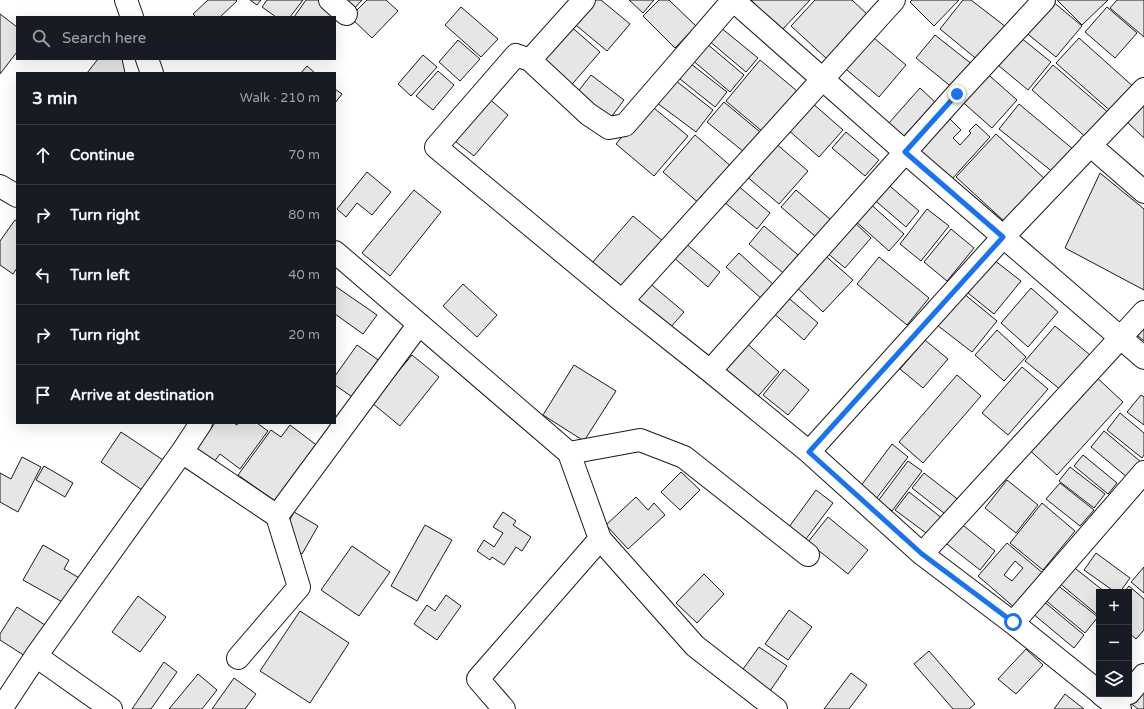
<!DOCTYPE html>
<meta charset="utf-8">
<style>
body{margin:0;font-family:"Varela Round",sans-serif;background:#242831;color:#f1f3f6}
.controls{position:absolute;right:12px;bottom:12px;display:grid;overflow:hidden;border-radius:0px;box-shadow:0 4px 16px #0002}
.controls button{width:36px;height:36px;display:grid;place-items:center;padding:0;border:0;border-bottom:1px solid #363941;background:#171b24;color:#f1f3f6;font:20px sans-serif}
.stop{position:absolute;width:12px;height:12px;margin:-9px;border:3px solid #1a73e8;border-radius:50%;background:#fff}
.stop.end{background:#1a73e8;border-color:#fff;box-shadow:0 1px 4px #0008}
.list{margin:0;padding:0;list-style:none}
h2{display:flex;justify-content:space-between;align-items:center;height:52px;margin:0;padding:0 16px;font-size:17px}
h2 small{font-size:13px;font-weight:400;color:#9ea1a6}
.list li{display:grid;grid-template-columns:26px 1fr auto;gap:12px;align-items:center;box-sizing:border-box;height:60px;padding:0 16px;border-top:1px solid #363941}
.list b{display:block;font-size:15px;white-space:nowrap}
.list em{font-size:13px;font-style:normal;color:#9ea1a6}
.icon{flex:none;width:22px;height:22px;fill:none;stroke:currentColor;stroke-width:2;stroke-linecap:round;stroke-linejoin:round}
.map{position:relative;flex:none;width:1144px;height:709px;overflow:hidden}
.search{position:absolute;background:#171b24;box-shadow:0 4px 16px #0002;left:16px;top:16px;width:320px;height:44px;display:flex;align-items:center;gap:10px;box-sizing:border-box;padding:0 14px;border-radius:0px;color:#9ea1a6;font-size:15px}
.panel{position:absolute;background:#171b24;box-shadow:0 4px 16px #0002;left:16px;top:72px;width:320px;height:352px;border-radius:0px}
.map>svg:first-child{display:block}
</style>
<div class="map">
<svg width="1144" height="709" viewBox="0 0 1144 709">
<rect width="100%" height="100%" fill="#fff"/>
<!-- building -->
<path fill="#e6e6e6" stroke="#1a1a1a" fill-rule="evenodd" d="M 208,0 L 236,0 L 237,1 L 220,17 L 196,17 L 193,14 Z
M 250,0 L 261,0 L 257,5 Z
M 267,0 L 303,0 L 290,17 L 276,17 L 262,7 Z
M 306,0 L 320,0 L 335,17 L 294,17 Z
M 339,0 L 362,0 L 351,12 Z
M 367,0 L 386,0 L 398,11 L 372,38 L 350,17 Z
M 589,0 L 601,0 L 630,24 L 607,51 L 571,21 Z
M 629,0 L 654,0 L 643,13 Z
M 659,0 L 669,0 L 696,26 L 675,48 L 643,16 Z
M 751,0 L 810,0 L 782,30 Z
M 815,0 L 852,0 L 868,15 L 827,59 L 791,26 Z
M 912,0 L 959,0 L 934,26 L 910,2 Z
M 963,0 L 971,0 L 1006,27 L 979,61 L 940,29 Z
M 1051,0 L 1082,26 L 1056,57 L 1024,31 Z
M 1057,0 L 1108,0 L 1082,25 Z
M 1117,0 L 1144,0 L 1144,37 L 1110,8 Z
M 461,7 L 498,39 L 481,57 L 445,25 Z
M 1107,7 L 1137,33 L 1115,58 L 1085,32 Z
M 0,14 L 17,27 L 17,52 L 0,74 Z
M 568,24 L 600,52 L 567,90 L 536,63 Z
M 720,27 L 758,58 L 746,72 L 708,40 Z
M 868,33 L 906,65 L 879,97 L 841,65 Z
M 1015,33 L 1051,62 L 1028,90 L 993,61 Z
M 935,35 L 973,65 L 954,89 L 916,58 Z
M 1079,38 L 1136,89 L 1114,114 L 1056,63 Z
M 458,40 L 480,59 L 460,81 L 439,62 Z
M 706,43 L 744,75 L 730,92 L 691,59 Z
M 423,55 L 437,67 L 411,96 L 398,84 Z
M 98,59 L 122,59 L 125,73 L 87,73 Z
M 686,60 L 727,92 L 715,107 L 675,75 Z
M 760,60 L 797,91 L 763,132 L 726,101 Z
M 1053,65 L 1110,114 L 1088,139 L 1032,90 Z
M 307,66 L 315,73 L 301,73 Z
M 983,70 L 1017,100 L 992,128 L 958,98 Z
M 438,71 L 454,85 L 433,110 L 416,96 Z
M 591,75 L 624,100 L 609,120 L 576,94 Z
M 671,77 L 713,110 L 696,132 L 653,100 Z
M 920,88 L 935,102 L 903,137 L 888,124 Z
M 335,89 L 342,94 L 335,103 Z
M 486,96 L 508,115 L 474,156 L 451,138 Z
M 724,102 L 760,132 L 744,152 L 707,122 Z
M 811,102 L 843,130 L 819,157 L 787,129 Z
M 1144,103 L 1144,138 L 1126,121 Z
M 649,104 L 688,136 L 654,176 L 616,144 Z
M 1019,104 L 1074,150 L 1054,173 L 999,129 Z
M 947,116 L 961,130 L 953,138 L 960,145 L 971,133 L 969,131 L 976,124 L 990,137 L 952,179 L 917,149 Z
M 846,132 L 879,160 L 865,176 L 832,148 Z
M 996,134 L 1045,179 L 1005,222 L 956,177 Z
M 695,135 L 733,168 L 701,205 L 663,172 Z
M 774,142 L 808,171 L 779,204 L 745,175 Z
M 367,172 L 391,192 L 372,215 L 357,203 L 346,217 L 337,209 Z
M 1100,173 L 1144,209 L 1144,290 L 1065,248 Z
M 884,181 L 919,211 L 906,227 L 871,197 Z
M 736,184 L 770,213 L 757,229 L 723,201 Z
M 414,190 L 441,212 L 390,276 L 362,253 Z
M 796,190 L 831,220 L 816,237 L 781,207 Z
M 867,201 L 904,234 L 889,251 L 852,218 Z
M 927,209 L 949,226 L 921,261 L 900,244 Z
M 633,216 L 664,242 L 624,290 L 592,263 Z
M 15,220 L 17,221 L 17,268 L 13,274 L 0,265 L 0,241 Z
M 852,220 L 871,238 L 845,268 L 825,251 Z
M 764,226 L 804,260 L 789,278 L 749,244 Z
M 951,229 L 974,248 L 947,281 L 924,262 Z
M 685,243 L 720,272 L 708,287 L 673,257 Z
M 821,252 L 853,280 L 823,312 L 792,283 Z
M 739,253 L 775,286 L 763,300 L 726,267 Z
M 879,257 L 929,298 L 907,325 L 857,284 Z
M 994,260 L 1021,281 L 994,314 L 968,293 Z
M 647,281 L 684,312 L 669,329 L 632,299 Z
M 463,284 L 497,315 L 477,337 L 443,306 Z
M 335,286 L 377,315 L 363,334 L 335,314 Z
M 1031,288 L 1058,312 L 1028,347 L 1001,323 Z
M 963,293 L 997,321 L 972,352 L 937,325 Z
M 785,295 L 818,323 L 804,340 L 771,311 Z
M 1144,318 L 1144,341 L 1132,331 Z
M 1055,326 L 1090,355 L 1061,390 L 1025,361 Z
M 997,330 L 1026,357 L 1004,381 L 975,355 Z
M 925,340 L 948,359 L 923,388 L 900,369 Z
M 744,341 L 779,372 L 753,402 L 717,371 Z
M 357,345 L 384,364 L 358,401 L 335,385 L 335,376 Z
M 412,355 L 439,377 L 400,426 L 372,403 Z
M 574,365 L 616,391 L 584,441 L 543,415 Z
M 1022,367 L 1048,389 L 1008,435 L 982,413 Z
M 784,369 L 809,390 L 788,415 L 763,395 Z
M 1092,373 L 1123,402 L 1057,475 L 1025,446 Z
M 957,375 L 981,396 L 923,463 L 899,442 Z
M 1141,395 L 1144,397 L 1144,425 L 1127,412 Z
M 1120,413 L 1144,433 L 1144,455 L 1142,458 L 1107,430 Z
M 215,423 L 234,423 L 237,425 L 238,423 L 257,423 L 268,431 L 240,469 L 220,454 L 211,466 L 193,453 Z
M 290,425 L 319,447 L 278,503 L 238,475 L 271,430 L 281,437 Z
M 1104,431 L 1141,462 L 1128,478 L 1091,447 Z
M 121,432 L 163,460 L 142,490 L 101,462 Z
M 892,444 L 908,457 L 876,499 L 860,487 Z
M 1083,455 L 1117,483 L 1108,494 L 1074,466 Z
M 22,457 L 41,467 L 18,512 L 0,502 L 0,473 L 11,479 Z
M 908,461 L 922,471 L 892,511 L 878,501 Z
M 44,466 L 73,483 L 65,497 L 36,480 Z
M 1070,467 L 1105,494 L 1094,508 L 1059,481 Z
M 681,472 L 700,490 L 680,510 L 661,492 Z
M 924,473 L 960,501 L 949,517 L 912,488 Z
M 1007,480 L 1038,505 L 1016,533 L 985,508 Z
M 1060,483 L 1094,510 L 1080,526 L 1046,499 Z
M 816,490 L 833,503 L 806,539 L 789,527 Z
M 909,492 L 943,519 L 930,536 L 895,510 Z
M 636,497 L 648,510 L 654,503 L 665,515 L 628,549 L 606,525 Z
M 1042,503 L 1075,531 L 1043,570 L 1010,543 Z
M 294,512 L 318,526 L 302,554 L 293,548 L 287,525 Z
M 503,512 L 516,521 L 513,525 L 531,537 L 522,551 L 516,547 L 504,565 L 492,557 L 490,560 L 477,551 L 484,540 L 494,547 L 503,533 L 493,527 Z
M 828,517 L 868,550 L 848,574 L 808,542 Z
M 959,522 L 995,551 L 980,570 L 943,541 Z
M 425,525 L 452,540 L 417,601 L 391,586 Z
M 1007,543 L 1044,574 L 1015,608 L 978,576 ZM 1015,561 L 1023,568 L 1012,581 L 1004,575 Z
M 43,545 L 69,560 L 64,569 L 81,579 L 66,604 L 23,580 Z
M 352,546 L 390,572 L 359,616 L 321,590 Z
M 1096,553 L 1130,578 L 1120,592 L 1115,592 L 1084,570 Z
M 1071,565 L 1105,592 L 1099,592 L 1099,616 L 1058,582 Z
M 1144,567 L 1144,593 L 1131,582 Z
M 704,574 L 724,594 L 697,623 L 676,603 Z
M 1056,584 L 1098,617 L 1085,633 L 1044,599 Z
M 1129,586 L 1144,599 L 1144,630 L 1136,639 L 1129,633 L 1129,592 L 1124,592 Z
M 446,595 L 461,606 L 437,640 L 414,624 L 427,605 L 435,611 Z
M 138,596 L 166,617 L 140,652 L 112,632 Z
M 1042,600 L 1084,635 L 1074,648 L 1032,613 Z
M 17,607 L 45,625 L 25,656 L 0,640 L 0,634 Z
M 789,610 L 812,627 L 788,660 L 765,644 Z
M 300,611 L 349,643 L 310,703 L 260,671 Z
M 759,647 L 787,666 L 770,691 L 741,672 Z
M 1026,649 L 1043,665 L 1016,694 L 998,679 Z
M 929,651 L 975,704 L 969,709 L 953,709 L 914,664 Z
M 164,662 L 177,672 L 151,709 L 132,709 Z
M 851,673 L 867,685 L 849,709 L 824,709 Z
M 198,674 L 217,690 L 202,709 L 169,709 Z
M 234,678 L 256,694 L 245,709 L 212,709 Z
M 1144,684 L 1144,709 L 1138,709 L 1129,702 Z
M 1065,694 L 1084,709 L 1054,709 Z"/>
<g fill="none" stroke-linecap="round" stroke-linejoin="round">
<defs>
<path id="minor" d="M 126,0 L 132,17
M 330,0 L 346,14
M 584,0 L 530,60 L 516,55 L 436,147 L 622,301 L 710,371 L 809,452 L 922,554 L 1013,623 L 1099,692
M 733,0 L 905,152 L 1144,358
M 147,59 L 152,73
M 530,60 L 588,114 L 609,128 L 625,125 L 733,0
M 1090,145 L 1144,192
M 0,186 L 17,196
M 335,252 L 569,453 L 600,539 L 695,646 L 776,709
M 622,301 L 894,0
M 710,371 L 957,94 L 1044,0
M 182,452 L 277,516 L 299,587 L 238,658
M 809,452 L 1003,237 L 1144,89
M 569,453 L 640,440 L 684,457 L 808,555
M 277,516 L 419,324
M 922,554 L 1144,312
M 1013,623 L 1144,472
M 36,656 L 111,709
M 1129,693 L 1144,675
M 1101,694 L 1120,709
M 1,709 L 36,656 L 182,452 L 201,423
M 504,709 L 478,679 L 600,539"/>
</defs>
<!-- minor casing -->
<use href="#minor" stroke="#1a1a1a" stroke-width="24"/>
<!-- minor -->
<use href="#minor" stroke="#fff" stroke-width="22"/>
</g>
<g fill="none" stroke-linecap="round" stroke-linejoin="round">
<!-- route -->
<path stroke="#1a73e8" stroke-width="5" d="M 957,94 L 905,152 L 1003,237 L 809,452 L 922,554 L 1013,622"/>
</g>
</svg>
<div class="controls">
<button>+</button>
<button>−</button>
<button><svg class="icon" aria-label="layers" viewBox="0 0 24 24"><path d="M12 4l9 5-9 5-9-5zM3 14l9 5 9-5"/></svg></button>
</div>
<div class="stop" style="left:1013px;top:622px"></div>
<div class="stop end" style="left:957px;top:94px"></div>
<div class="search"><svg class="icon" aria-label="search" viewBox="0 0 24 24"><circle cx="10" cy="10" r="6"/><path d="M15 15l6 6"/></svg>Search here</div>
<section class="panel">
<h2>3 min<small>Walk · 210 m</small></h2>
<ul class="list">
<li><svg class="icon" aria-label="ahead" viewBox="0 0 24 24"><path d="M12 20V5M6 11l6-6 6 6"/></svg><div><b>Continue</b></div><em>70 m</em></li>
<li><svg class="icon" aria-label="right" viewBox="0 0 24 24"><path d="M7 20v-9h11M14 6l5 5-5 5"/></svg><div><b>Turn right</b></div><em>80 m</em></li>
<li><svg class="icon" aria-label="left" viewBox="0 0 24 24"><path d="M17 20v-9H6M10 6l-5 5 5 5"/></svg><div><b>Turn left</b></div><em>40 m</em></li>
<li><svg class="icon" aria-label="right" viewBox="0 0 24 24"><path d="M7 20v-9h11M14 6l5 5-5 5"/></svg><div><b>Turn right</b></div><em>20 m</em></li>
<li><svg class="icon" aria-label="arrive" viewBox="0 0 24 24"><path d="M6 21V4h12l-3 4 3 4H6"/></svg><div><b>Arrive at destination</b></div></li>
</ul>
</section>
</div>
